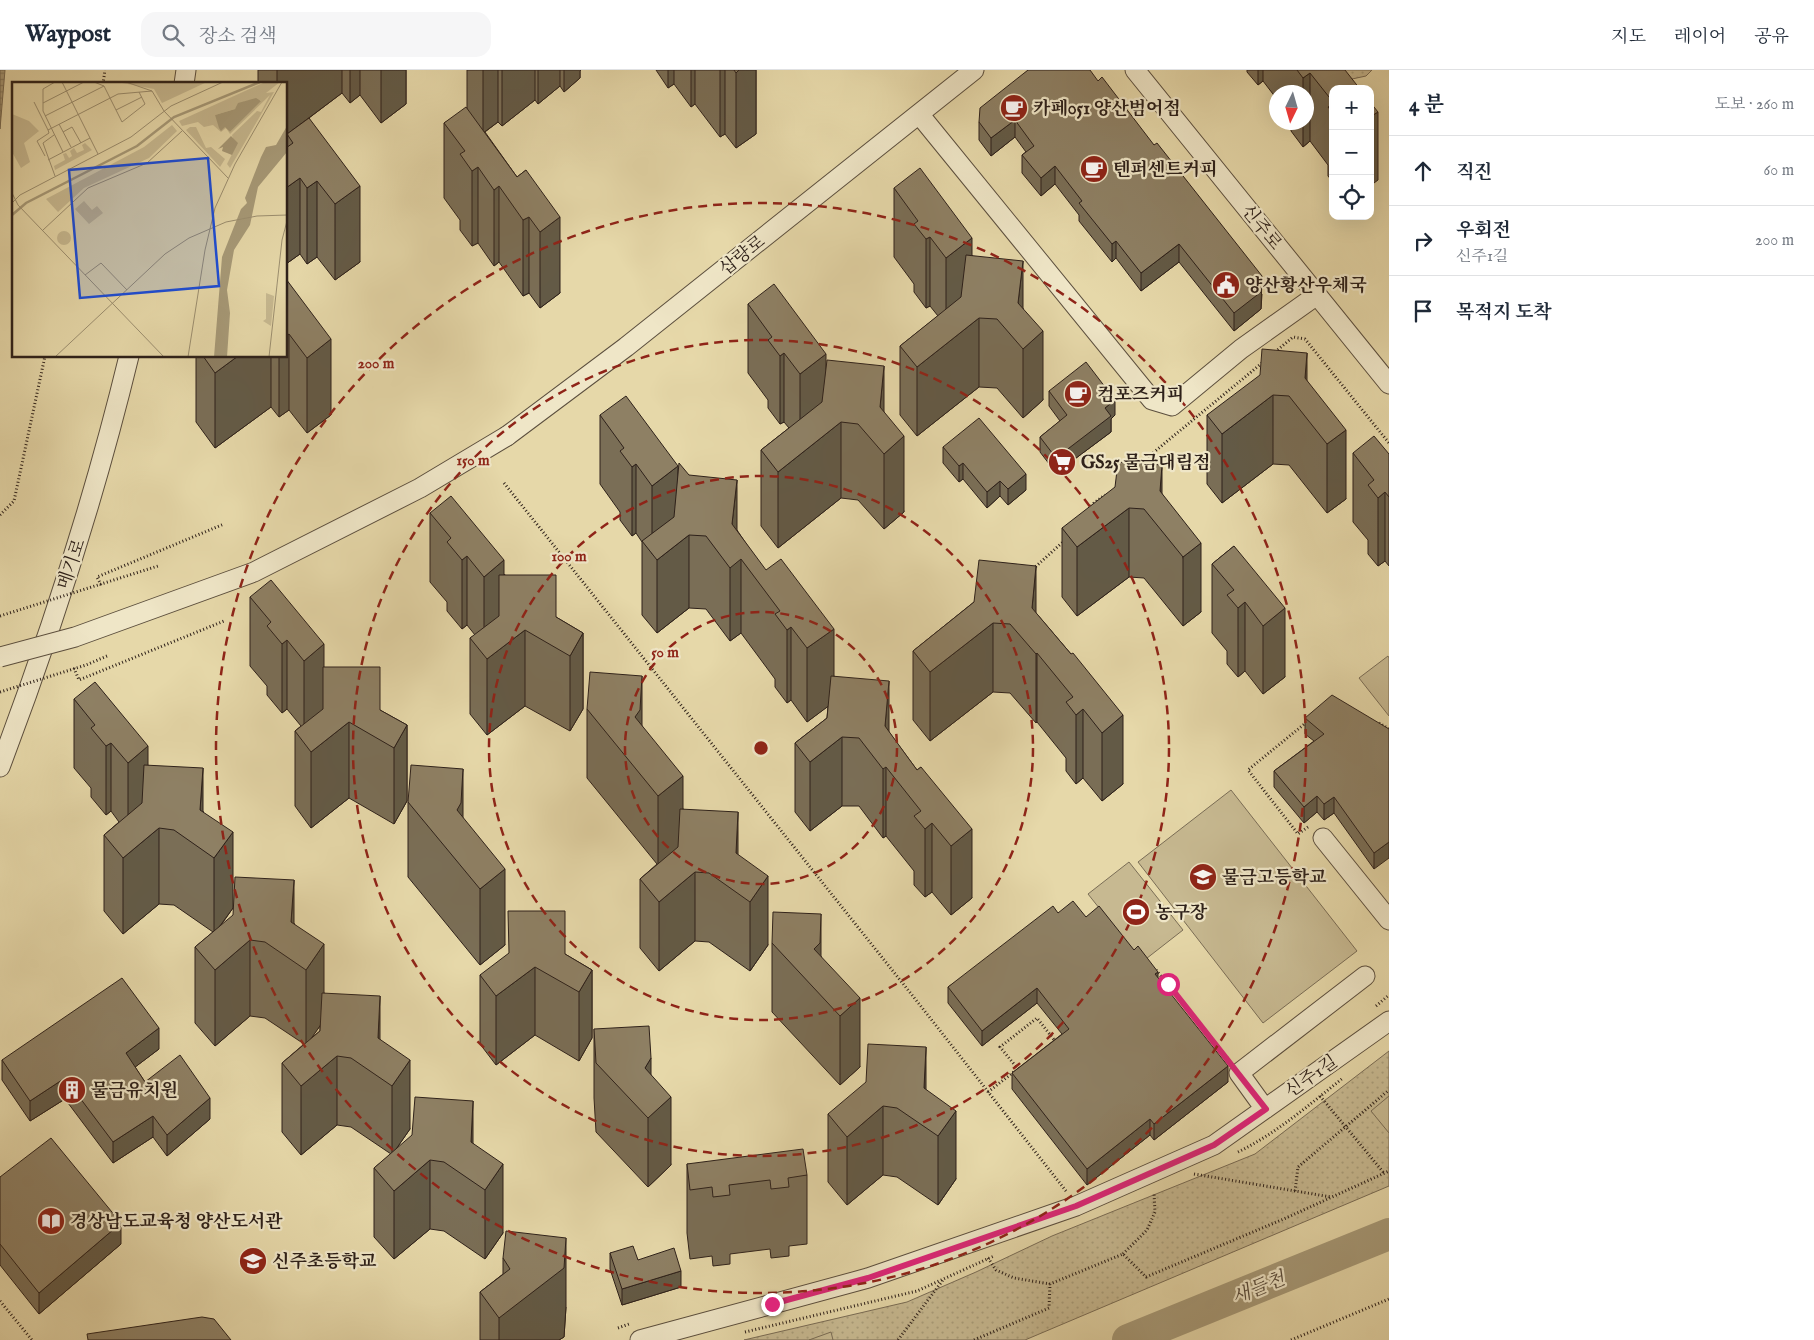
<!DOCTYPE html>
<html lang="ko">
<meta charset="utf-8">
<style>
body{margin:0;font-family:"IM FELL English","Noto Serif KR",serif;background:#f6f6f7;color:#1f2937}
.controls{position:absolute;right:15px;top:15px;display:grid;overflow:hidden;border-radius:10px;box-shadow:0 5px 20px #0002}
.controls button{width:45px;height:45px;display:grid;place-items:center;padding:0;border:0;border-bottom:1px solid #e0e1e3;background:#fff;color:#1f2937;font:25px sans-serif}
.compass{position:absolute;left:1269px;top:15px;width:45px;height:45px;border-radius:50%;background:#fff;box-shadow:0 5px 20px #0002;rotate:185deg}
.stop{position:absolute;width:15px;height:15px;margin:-11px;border:4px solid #db2777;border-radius:50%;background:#fff}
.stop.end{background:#db2777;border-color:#fff;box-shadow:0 1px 5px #0008}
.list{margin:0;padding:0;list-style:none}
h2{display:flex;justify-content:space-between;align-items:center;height:65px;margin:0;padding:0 20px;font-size:21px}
h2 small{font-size:16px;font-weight:400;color:#747a83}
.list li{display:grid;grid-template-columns:32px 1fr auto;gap:15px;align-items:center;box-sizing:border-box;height:70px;padding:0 20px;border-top:1px solid #e0e1e3}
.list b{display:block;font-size:19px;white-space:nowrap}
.list p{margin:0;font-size:16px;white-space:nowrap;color:#747a83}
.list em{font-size:16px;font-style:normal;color:#747a83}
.icon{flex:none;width:28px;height:28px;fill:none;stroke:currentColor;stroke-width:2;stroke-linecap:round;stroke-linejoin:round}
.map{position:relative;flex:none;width:1389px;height:1270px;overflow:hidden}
header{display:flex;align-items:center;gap:30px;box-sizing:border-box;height:70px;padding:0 25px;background:#fff;border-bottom:1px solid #e0e1e3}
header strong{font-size:24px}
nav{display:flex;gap:28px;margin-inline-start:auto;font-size:18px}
.search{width:350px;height:45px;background:#f6f6f7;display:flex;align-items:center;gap:12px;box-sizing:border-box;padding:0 18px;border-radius:15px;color:#747a83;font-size:19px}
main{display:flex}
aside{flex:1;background:#fff}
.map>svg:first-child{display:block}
</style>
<header>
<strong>Waypost</strong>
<div class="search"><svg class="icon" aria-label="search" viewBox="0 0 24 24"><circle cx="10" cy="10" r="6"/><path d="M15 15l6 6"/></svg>장소 검색</div>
<nav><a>지도</a><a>레이어</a><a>공유</a></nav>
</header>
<main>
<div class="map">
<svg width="1389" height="1270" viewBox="0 0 1389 1270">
<defs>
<pattern id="grass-dots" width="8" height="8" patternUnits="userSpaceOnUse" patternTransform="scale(1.25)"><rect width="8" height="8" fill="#c7b991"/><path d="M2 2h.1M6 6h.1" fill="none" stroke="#ab9f7c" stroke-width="1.8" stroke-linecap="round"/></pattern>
<pattern id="water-rules" width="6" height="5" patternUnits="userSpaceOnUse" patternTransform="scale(1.25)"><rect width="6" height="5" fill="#a79a78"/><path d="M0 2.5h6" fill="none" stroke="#887d62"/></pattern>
</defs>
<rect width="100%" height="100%" fill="#e6d8a9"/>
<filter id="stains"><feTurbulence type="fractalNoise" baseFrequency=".004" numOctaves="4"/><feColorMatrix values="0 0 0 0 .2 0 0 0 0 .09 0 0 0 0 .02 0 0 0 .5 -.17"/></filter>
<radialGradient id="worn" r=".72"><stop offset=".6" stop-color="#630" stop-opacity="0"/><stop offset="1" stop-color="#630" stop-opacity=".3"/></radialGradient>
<!-- grass -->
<path fill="url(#grass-dots)" stroke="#7a6d56" d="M 1334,0 L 1372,0 L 1366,6 L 1352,9 Z
M 1389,981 L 1389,1116 L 1025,1270 L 744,1270 L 907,1232 L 976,1202 L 1052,1166 L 1255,1084 Z"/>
<!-- garden -->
<path fill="#c7b991" stroke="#7a6d56" d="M 1388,586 L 1389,588 L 1389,646 L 1359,608 Z
M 1231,720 L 1357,881 L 1263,953 L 1138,792 Z
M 1129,792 L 1183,860 L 1142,892 L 1088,824 Z
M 1389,1026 L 1389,1063 L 1371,1041 Z
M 831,1262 L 833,1270 L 809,1270 Z"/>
<!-- water -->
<path fill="url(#water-rules)" stroke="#776a52" d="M 0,0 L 5,0 L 0,59 Z"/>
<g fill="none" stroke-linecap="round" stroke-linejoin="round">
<!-- river -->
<path stroke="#a79a78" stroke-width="32" d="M 1128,1270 L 1389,1164"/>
<defs>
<path id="minor" d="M 1135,0 L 1389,314
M 184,14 L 186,0
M 919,44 L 1152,330 L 1172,336 L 1241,279 L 1317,225
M 507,366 L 626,277 L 974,0
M 0,697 C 51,563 95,426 129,286
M 1323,768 L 1389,850
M 1265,1039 L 1239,1003 L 1365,906
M 640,1270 L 868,1208 L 1076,1136 L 1214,1075 L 1389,951"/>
</defs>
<!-- minor casing -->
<use href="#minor" stroke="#5c4f3e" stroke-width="21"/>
<!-- path -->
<path stroke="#2e211a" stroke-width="3" stroke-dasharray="1 2.5" stroke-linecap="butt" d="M 103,14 L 105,0
M 1275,282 L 1293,267 L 1305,269 L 1389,373
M 1144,397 L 1148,387 L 1262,293
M 504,413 L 916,930 L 1066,1121
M 1089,439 L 1094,433 L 1105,425
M 0,445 L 14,431 L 45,286
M 1033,499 L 1064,471
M 101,515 L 97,507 L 224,454
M 74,598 L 79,610 L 224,551
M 1379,653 L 1389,659
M 1308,757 L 1298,764 L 1248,700 L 1308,651
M 1156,900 L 1229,990
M 1376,936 L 1389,925
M 1018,999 L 1000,977 L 1037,948 L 1055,971 L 1054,972
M 988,1022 L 1015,1001
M 1320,1026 L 1384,1103
M 1238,1082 C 1277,1063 1310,1034 1343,1008
M 1194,1104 L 1331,1127
M 1295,1121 L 1298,1097 L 1389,1020
M 1123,1184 L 1147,1160 L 1155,1142 L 1154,1123
M 988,1188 L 996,1200 L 1014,1208 L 1050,1214
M 0,1231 L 32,1270
M 618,1258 L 629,1254
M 745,1262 L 917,1221 L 994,1186
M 898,1270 L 943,1210
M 974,1270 L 1049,1238 L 1050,1214 L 1123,1184 L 1146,1207 L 1286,1148 L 1389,1101
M 1291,1270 L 1389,1229"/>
<!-- minor -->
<use href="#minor" stroke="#efe6c7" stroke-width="19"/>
<defs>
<path id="minor-bridge" d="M 0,587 L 75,567 L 254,502 L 420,418 L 507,366"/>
</defs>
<!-- minor-bridge casing -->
<use href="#minor-bridge" stroke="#5c4f3e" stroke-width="21" stroke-linecap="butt"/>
<!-- path-bridge -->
<path stroke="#2e211a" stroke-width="3" stroke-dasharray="1 2.5" stroke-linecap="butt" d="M 0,546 L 158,496
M 0,622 L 86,595 L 107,586"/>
<!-- minor-bridge -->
<use href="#minor-bridge" stroke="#efe6c7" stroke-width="19"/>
</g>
<!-- wall -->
<path fill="#7a6e56" stroke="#2e211a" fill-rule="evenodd" d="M 258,0 L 406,0 L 406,34 L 381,53 L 360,25 L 350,33 L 342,23 L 309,48 L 360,192 L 335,210 L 317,187 L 307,194 L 300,184 L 286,194 L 286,78 L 287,77 L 286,14 L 258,14 Z
M 467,0 L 581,0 L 580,1 L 580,8 L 564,22 L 560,16 L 538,34 L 535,30 L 502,56 L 498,52 L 485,62 L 517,107 L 526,100 L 560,223 L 540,238 L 529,223 L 523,226 L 499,192 L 494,196 L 478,173 L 472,176 L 460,160 L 460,150 L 444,128 L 444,53 L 467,39 Z
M 656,0 L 756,0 L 756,64 L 736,78 L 725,64 L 720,67 L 695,34 L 691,37 L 674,14 L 668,18 Z
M 1028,0 L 1262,224 L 1261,239 L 1234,261 L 1179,192 L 1141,221 L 1116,188 L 1112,192 L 1079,151 L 1079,145 L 1055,114 L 1041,126 L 1022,103 L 1022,85 L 1026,82 L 1015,67 L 991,86 L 979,70 L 979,52 Z
M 1247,0 L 1345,0 L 1333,19 L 1333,112 L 1328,106 L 1328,95 L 1310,71 L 1303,77 L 1291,61 L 1291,52 L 1306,52 L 1306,22 L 1276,22 L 1276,28 L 1263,11 L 1258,15 L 1247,2 Z
M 894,118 L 972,185 L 1023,238 L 1043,330 L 1023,348 L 997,318 L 979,317 L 917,366 L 900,345 L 900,276 L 938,246 L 930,236 L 926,238 L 914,222 L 914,214 L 894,187 Z
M 286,209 L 331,345 L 307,363 L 289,340 L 279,347 L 271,337 L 215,378 L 196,352 L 196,286 L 286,286 Z
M 748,234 L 826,294 L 884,342 L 904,442 L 884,459 L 858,430 L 841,428 L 778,478 L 761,456 L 761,380 L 789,358 L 784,352 L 780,354 L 768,338 L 768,330 L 748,303 Z
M 1307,311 L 1346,429 L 1327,443 L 1289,395 L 1273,394 L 1222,433 L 1207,414 L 1207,345 Z
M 1049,321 L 1115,345 L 1111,349 L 1111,362 L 1056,403 L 1040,382 L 1040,367 L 1060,351 L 1049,336 Z
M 600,345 L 678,403 L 689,405 L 737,460 L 834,606 L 889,662 L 917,700 L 921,697 L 972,828 L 951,845 L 932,822 L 925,827 L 914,815 L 914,801 L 886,766 L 883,768 L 859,736 L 842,736 L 810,761 L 795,742 L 795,673 L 827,648 L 828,636 L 807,652 L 791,630 L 787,633 L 775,617 L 775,609 L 741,563 L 730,571 L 706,539 L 689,538 L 657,563 L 642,545 L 642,472 L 636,463 L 632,466 L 620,450 L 620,442 L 600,414 Z
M 943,377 L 1026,420 L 1008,435 L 1000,426 L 987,438 L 963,409 L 959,412 L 943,393 Z
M 1353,383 L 1389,384 L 1389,496 L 1385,491 L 1378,496 L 1368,484 L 1368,470 L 1353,452 Z
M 1162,424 L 1201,542 L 1183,556 L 1144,508 L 1129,507 L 1077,546 L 1062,527 L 1062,458 Z
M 430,443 L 556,547 L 583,563 L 583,639 L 570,661 L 525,636 L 487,665 L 470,644 L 470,568 L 475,565 L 467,555 L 462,559 L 447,541 L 447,532 L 430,512 Z
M 1234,476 L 1285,607 L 1263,624 L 1245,601 L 1238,607 L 1227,594 L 1227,581 L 1212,563 L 1212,494 Z
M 250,527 L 324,597 L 380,640 L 407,655 L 407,731 L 394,754 L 349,728 L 311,758 L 295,736 L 295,661 L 301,656 L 287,639 L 282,643 L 267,625 L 267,616 L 250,596 Z
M 974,532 L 1036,543 L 1071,584 L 1123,714 L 1102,731 L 1083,708 L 1076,714 L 1066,701 L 1066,688 L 1037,652 L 1036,653 L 1010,623 L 993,622 L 930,671 L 913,650 L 913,581 Z
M 74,629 L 148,695 L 203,741 L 233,838 L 219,858 L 294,853 L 324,923 L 380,969 L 410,1059 L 396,1079 L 473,1073 L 503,1163 L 485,1189 L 444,1161 L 430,1159 L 394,1189 L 374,1167 L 374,1098 L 391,1084 L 351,1057 L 337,1055 L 301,1085 L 282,1062 L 282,993 L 304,974 L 265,948 L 250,946 L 215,976 L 195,953 L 195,877 L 213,862 L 174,835 L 159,834 L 123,864 L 104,841 L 104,765 L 119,752 L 111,741 L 106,745 L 91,727 L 91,718 L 74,698 ZM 320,956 L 320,961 L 311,968 Z
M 587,639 L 642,656 L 683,739 L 738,785 L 768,875 L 750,901 L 709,872 L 695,871 L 659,901 L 640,878 L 640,809 L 657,794 L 587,708 Z
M 1305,648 L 1389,659 L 1374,799 L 1334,743 L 1324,750 L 1317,742 L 1304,753 L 1274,717 L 1274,701 L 1314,671 L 1305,664 Z
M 408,732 L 463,749 L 505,875 L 480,895 L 408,807 Z
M 1058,843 L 1086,847 L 1134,880 L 1158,909 L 1228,1012 L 1154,1070 L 1150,1065 L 1087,1115 L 1012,1019 L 1012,1003 L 1062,964 L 1037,933 L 982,976 L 948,933 L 948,917 Z
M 772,873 L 821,886 L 860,997 L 840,1015 L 772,942 Z
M 565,884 L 592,900 L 592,968 L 579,991 L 535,965 L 496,995 L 480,974 L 480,905 Z
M 594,959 L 651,1005 L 671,1095 L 648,1117 L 596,1062 L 594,1028 Z
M 159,979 L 135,997 L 145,1012 L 210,1049 L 167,1086 L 153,1067 L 113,1093 L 65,1029 L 30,1051 L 2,1010 L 2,990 Z
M 926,1020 L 956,1109 L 938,1135 L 897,1107 L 883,1105 L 847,1135 L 828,1112 L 828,1044 Z
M 687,1094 L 807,1105 L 807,1174 L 789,1176 L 789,1186 L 771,1188 L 770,1179 L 730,1184 L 730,1194 L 713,1196 L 712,1186 L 690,1189 L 687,1163 Z
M 0,1107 L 121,1174 L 39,1244 L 0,1195 Z
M 610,1183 L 638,1190 L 681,1217 L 622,1235 L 610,1199 Z
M 503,1188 L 566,1237 L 564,1267 L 559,1270 L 480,1270 L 480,1222 L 503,1204 Z"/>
<!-- shaded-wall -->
<path fill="#635a46" stroke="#2e211a" d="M 277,0 L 342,0 L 342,23 L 286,65 L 286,14 L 277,14 Z
M 350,0 L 360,0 L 360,25 L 350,33 Z
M 381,0 L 406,0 L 406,34 L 381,53 Z
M 483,0 L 498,0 L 498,52 L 483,63 Z
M 502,0 L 535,0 L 535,30 L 502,56 Z
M 538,0 L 560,0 L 560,16 L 538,34 Z
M 564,0 L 581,0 L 580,1 L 580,8 L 564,22 Z
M 668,0 L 674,0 L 674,14 L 668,18 Z
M 691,0 L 695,0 L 695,34 L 691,37 Z
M 720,0 L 725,0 L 725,64 L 720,67 Z
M 739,0 L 756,0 L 756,64 L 736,78 L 736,3 Z
M 1258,0 L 1263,0 L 1263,11 L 1258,15 Z
M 1310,3 L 1310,71 L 1303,77 L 1303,52 L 1306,52 L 1306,22 L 1303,22 L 1303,8 Z
M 1378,42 L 1378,110 L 1370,116 L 1370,47 Z
M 1015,50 L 1015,67 L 991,86 L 991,68 Z
M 1055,96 L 1055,114 L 1041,126 L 1041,108 Z
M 478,97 L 478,173 L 472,176 L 472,101 Z
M 300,108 L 300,184 L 286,194 L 286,118 Z
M 317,111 L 317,187 L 307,194 L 307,118 Z
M 360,116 L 360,192 L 335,210 L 335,134 Z
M 499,116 L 499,192 L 494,196 L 494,120 Z
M 529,147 L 529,223 L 523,226 L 523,150 Z
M 560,147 L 560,223 L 540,238 L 540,162 Z
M 930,167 L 930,236 L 926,238 L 926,169 Z
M 972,168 L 972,237 L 946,257 L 946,188 Z
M 1116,171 L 1116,188 L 1112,192 L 1112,174 Z
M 1179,174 L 1179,192 L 1141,221 L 1141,203 Z
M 1023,191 L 1023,260 L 1018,233 Z
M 1262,206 L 1261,239 L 1234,261 L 1234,243 Z
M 979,248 L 979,317 L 917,366 L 917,297 Z
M 1043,261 L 1043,330 L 1023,348 L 1023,279 Z
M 289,264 L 289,340 L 279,347 L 279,286 L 286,286 L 286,266 Z
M 331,269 L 331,345 L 307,363 L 307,288 Z
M 784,283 L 784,352 L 780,354 L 780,286 Z
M 1307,283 L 1307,348 L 1305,308 Z
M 826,284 L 826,353 L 800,373 L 800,304 Z
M 238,286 L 271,286 L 271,337 L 215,378 L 215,303 Z
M 884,296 L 884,372 L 880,337 Z
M 1273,325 L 1273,394 L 1222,433 L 1222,364 Z
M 1115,330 L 1115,345 L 1111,349 L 1111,362 L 1056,403 L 1056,388 L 1105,338 Z
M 841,352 L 841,428 L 778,478 L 778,402 Z
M 1346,360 L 1346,429 L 1327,443 L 1327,374 Z
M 904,366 L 904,442 L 884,459 L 884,384 Z
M 963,393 L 963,409 L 959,412 L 959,396 Z
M 636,394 L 636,463 L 632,466 L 632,397 Z
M 1162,395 L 1162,461 L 1160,421 Z
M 678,396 L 678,465 L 652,484 L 652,416 Z
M 1026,404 L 1026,420 L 1008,435 L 1008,419 Z
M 737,410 L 737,483 L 741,489 L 741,563 L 730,571 L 730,498 L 732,454 Z
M 1000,411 L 1000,426 L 987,438 L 987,422 Z
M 1385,422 L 1385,491 L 1378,496 L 1378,428 Z
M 1129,438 L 1129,507 L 1077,546 L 1077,477 Z
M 689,465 L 689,538 L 657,563 L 657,490 Z
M 1201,473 L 1201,542 L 1183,556 L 1183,487 Z
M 467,486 L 467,555 L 462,559 L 462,490 Z
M 504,490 L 504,559 L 484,576 L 484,507 Z
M 1036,496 L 1036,565 L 1032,538 Z
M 1245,532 L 1245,601 L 1238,607 L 1238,538 Z
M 1285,538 L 1285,607 L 1263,624 L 1263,556 Z
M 993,553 L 993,622 L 930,671 L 930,602 Z
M 791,557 L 791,630 L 787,633 L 787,560 Z
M 834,559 L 834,632 L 807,652 L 807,578 Z
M 525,560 L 525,636 L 487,665 L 487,589 Z
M 583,563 L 583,639 L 570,661 L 570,586 Z
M 287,570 L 287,639 L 282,643 L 282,574 Z
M 324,574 L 324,643 L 304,660 L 304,591 Z
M 1037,583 L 1037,652 L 1036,653 L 1036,584 Z
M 642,606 L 642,675 L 635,647 Z
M 889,611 L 889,680 L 886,697 L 886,766 L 883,768 L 883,699 L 885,656 Z
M 1083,639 L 1083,708 L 1076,714 L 1076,645 Z
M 1123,645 L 1123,714 L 1102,731 L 1102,663 Z
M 349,652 L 349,728 L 311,758 L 311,682 Z
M 407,655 L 407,731 L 394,754 L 394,678 Z
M 842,667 L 842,736 L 810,761 L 810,692 Z
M 111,673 L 111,741 L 106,745 L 106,676 Z
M 148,676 L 148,745 L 128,762 L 128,693 Z
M 203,698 L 203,774 L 200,740 Z
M 463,699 L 463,775 L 457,740 Z
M 683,706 L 683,775 L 658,795 L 658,726 Z
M 1317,726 L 1317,742 L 1304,753 L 1304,737 Z
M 1334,727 L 1334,743 L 1324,750 L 1324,734 Z
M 738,742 L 738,811 L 736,783 Z
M 932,753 L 932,822 L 925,827 L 925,759 Z
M 159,758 L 159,834 L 123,864 L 123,788 Z
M 972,759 L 972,828 L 951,845 L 951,776 Z
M 233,762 L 233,838 L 214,864 L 214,788 Z
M 1389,772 L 1389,788 L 1374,799 L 1374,783 Z
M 505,799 L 505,875 L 480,895 L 480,819 Z
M 695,802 L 695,871 L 659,901 L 659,832 Z
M 768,806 L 768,875 L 750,901 L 750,832 Z
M 294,810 L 294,886 L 291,852 Z
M 821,844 L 821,913 L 814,879 Z
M 250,870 L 250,946 L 215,976 L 215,900 Z
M 324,874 L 324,950 L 306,976 L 306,900 Z
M 535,897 L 535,965 L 496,995 L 496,926 Z
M 592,900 L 592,968 L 579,991 L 579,922 Z
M 1158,902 L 1158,918 L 1155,904 Z
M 1037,918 L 1037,933 L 982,976 L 982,961 Z
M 380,926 L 380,995 L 378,968 Z
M 860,928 L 860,997 L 840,1015 L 840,946 Z
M 159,958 L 159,979 L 126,1004 L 126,983 Z
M 926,977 L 926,1046 L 924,1018 Z
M 337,986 L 337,1055 L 301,1085 L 301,1016 Z
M 651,988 L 651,1045 L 671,1027 L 671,1095 L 648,1117 L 648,1048 L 645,998 Z
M 410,990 L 410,1059 L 392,1085 L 392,1016 Z
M 1228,996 L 1228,1012 L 1154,1070 L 1154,1054 Z
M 65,1008 L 65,1029 L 30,1051 L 30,1031 Z
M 210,1028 L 210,1049 L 167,1086 L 167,1065 Z
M 473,1031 L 473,1100 L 471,1072 Z
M 883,1036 L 883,1105 L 847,1135 L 847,1067 Z
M 956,1041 L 956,1109 L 938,1135 L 938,1066 Z
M 153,1046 L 153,1067 L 113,1093 L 113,1072 Z
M 1150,1049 L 1150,1065 L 1087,1115 L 1087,1099 Z
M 430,1090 L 430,1159 L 394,1189 L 394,1121 Z
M 503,1094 L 503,1163 L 485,1189 L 485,1120 Z
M 121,1153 L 121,1174 L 39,1244 L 39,1223 Z
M 566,1168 L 566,1237 L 564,1267 L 559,1270 L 499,1270 L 499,1248 Z
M 681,1201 L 681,1217 L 622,1235 L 622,1219 Z"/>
<!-- building -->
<path fill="#8e8064" stroke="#2e211a" d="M 734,0 L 739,0 L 736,3 Z
M 1028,0 L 1090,0 L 1098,11 L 1102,7 L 1154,75 L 1157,73 L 1262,206 L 1261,222 L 1234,243 L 1179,174 L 1141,203 L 1116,171 L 1112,174 L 1079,133 L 1082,131 L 1055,96 L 1041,108 L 1022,85 L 1034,76 L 1015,50 L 991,68 L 979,52 L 980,38 Z
M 1297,0 L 1345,0 L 1360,19 L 1333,19 L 1333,32 L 1310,3 L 1303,8 Z
M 1370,32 L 1378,42 L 1370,47 Z
M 1333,34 L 1333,43 L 1328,37 Z
M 466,37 L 517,107 L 526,100 L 560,147 L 540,162 L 529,147 L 523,150 L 499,116 L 494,120 L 478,97 L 472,101 L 460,84 L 465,81 L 444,53 Z
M 309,48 L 360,116 L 335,134 L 317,111 L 307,118 L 300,108 L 286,118 L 286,78 L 293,73 L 287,64 Z
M 920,98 L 972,168 L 946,188 L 930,167 L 926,169 L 914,154 L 918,151 L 894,118 Z
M 966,185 L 1023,191 L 1018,233 L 1043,261 L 1023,279 L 997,249 L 979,248 L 917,297 L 900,276 L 961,227 Z
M 286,209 L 331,269 L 307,288 L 289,264 L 286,266 Z
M 774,214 L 826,284 L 800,304 L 784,283 L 780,286 L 768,270 L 772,267 L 748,234 Z
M 1262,279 L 1307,283 L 1305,308 L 1346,360 L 1327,374 L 1289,326 L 1273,325 L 1222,364 L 1207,345 L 1260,305 Z
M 203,286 L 238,286 L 215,303 Z
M 827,290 L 884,296 L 880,337 L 904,366 L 884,384 L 858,354 L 841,352 L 778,402 L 761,380 L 822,332 Z
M 1086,292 L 1115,330 L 1105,338 L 1111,346 L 1056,388 L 1040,367 L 1067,345 L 1049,321 Z
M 626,326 L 678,396 L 652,416 L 636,394 L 632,397 L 620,381 L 624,378 L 600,345 Z
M 979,348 L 1026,404 L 1008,419 L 1000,411 L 987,422 L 963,393 L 959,396 L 943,377 Z
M 1374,366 L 1389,384 L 1389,427 L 1385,422 L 1378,428 L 1368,415 L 1374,410 L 1353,383 Z
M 1118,392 L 1162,395 L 1160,421 L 1201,473 L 1183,487 L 1144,439 L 1129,438 L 1077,477 L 1062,458 L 1115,417 Z
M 679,393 L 689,405 L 737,410 L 732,454 L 766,500 L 781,489 L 834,559 L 807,578 L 791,557 L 787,560 L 775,544 L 780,541 L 741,489 L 730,498 L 706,466 L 689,465 L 657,490 L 642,471 L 674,447 Z
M 451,426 L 504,490 L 484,507 L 467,486 L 462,490 L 447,472 L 451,468 L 430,443 Z
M 1234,476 L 1285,538 L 1263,556 L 1245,532 L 1238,538 L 1227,525 L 1234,520 L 1212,494 Z
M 979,490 L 1036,496 L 1032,538 L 1071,584 L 1073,583 L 1123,645 L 1102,663 L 1083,639 L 1076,645 L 1066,632 L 1073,627 L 1037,583 L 1036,584 L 1010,554 L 993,553 L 930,602 L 913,581 L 974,532 Z
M 499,505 L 556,505 L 556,547 L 583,563 L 570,586 L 525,560 L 487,589 L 470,568 L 499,546 Z
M 271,510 L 324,574 L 304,591 L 287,570 L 282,574 L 267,556 L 271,552 L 250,527 Z
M 323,597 L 380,597 L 380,640 L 407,655 L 394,678 L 349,652 L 311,682 L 295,661 L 323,639 Z
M 590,602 L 642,606 L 640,640 L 635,647 L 683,706 L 658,726 L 587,639 Z
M 831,606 L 889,611 L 885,656 L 917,700 L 921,697 L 972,759 L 951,776 L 932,753 L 925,759 L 914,746 L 921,741 L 886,697 L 883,699 L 859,668 L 842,667 L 810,692 L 795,673 L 827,648 Z
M 95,612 L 148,676 L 128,693 L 111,673 L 106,676 L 91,658 L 95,655 L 74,629 Z
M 1332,625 L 1389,659 L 1389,772 L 1374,783 L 1334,727 L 1324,734 L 1317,726 L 1304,737 L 1274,701 L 1324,664 L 1305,648 Z
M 144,695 L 203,698 L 200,740 L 233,762 L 214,788 L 174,760 L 159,758 L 123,788 L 104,765 L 142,733 Z
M 411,695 L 463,699 L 461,733 L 457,740 L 505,799 L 480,819 L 408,732 Z
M 680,739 L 738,742 L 736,783 L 768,806 L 750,832 L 709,803 L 695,802 L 659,832 L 640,809 L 678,777 Z
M 235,807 L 294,810 L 291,852 L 324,874 L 306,900 L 265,872 L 250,870 L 215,900 L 195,877 L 233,845 Z
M 1073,831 L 1086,847 L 1099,836 L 1134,880 L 1138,876 L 1158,902 L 1155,904 L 1228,996 L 1154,1054 L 1150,1049 L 1087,1099 L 1012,1003 L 1069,959 L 1037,918 L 982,961 L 948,917 L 1053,836 L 1058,843 Z
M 508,841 L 565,841 L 565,884 L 592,900 L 579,922 L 535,897 L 496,926 L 480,905 L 509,883 Z
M 773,842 L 821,844 L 820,873 L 814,879 L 860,928 L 840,946 L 772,873 Z
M 122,908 L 159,958 L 126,983 L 145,1012 L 180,985 L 210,1028 L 167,1065 L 153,1046 L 113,1072 L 65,1008 L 30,1031 L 2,990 Z
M 322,923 L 380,926 L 378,968 L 410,990 L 392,1016 L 351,988 L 337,986 L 301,1016 L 282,993 L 320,961 Z
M 649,956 L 651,988 L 645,998 L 671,1027 L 648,1048 L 596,993 L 594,959 Z
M 868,974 L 926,977 L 924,1018 L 956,1041 L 938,1066 L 897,1038 L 883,1036 L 847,1067 L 828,1044 L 866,1012 Z
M 415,1027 L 473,1031 L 471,1072 L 503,1094 L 485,1120 L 444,1092 L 430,1090 L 394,1121 L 374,1098 L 412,1065 Z
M 51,1068 L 121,1153 L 39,1223 L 0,1174 L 0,1107 Z
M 803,1079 L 807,1105 L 788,1108 L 789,1117 L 771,1119 L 770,1110 L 729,1115 L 730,1125 L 713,1127 L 712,1117 L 690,1120 L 687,1094 Z
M 506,1161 L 566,1168 L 564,1198 L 499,1248 L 480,1222 L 510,1199 L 503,1188 Z
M 633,1176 L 638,1190 L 674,1178 L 681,1201 L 622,1219 L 610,1183 Z
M 202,1247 L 214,1249 L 231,1270 L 88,1270 L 87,1264 Z"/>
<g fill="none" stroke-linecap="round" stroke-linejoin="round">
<!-- route -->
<path stroke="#db2777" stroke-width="6" d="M 772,1234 L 868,1208 L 1076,1136 L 1214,1075 L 1266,1039 L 1168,914"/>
</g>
<!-- distance rings -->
<g fill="none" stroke="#8f2418" stroke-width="2.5" stroke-dasharray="9 6">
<circle cx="761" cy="678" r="136"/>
<circle cx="761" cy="678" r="272"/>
<circle cx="761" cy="678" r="408"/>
<circle cx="761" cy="678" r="545"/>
</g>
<!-- icons -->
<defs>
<symbol id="cafe-disc" viewBox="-11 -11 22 22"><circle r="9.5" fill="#8f2418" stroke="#efe6c7"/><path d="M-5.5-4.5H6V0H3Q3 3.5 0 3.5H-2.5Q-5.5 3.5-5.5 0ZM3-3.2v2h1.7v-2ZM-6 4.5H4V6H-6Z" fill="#fff"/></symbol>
<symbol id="civic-disc" viewBox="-11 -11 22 22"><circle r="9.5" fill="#8f2418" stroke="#efe6c7"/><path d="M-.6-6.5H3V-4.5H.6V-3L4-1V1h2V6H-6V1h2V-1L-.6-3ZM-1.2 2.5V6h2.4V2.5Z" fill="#fff"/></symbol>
<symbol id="supermarket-disc" viewBox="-11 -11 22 22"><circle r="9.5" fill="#8f2418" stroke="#efe6c7"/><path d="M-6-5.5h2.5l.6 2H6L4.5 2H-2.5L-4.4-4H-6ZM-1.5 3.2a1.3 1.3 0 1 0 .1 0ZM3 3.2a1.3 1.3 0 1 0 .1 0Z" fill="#fff"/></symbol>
<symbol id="school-disc" viewBox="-11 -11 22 22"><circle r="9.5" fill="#8f2418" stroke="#efe6c7"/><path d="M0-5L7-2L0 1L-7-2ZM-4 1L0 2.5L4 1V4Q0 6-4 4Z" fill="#fff"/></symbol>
<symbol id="stadium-disc" viewBox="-11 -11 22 22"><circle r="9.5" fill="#8f2418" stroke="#efe6c7"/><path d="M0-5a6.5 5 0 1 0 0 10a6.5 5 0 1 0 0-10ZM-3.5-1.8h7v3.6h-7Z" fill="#fff"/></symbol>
<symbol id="building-disc" viewBox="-11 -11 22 22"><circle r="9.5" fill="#8f2418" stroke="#efe6c7"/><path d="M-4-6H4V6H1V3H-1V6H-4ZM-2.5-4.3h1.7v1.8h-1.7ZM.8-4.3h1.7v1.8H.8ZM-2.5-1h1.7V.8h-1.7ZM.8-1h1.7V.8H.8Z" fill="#fff"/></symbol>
<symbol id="library-disc" viewBox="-11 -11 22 22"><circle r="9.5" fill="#8f2418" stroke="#efe6c7"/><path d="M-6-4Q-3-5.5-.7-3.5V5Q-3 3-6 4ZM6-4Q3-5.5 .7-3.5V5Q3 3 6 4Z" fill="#fff"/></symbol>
</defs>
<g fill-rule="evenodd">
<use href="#cafe-disc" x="998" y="22" width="32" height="32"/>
<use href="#cafe-disc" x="1078" y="83" width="32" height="32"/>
<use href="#civic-disc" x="1210" y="199" width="32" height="32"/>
<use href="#cafe-disc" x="1062" y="308" width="32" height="32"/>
<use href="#supermarket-disc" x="1046" y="376" width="32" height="32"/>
<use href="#school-disc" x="1187" y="791" width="32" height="32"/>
<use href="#stadium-disc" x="1120" y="826" width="32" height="32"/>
<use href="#building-disc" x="56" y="1004" width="32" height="32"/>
<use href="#library-disc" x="35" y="1135" width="32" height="32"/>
<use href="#school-disc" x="237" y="1175" width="32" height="32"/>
</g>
<g text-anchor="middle" stroke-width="4.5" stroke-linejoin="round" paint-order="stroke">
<!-- poi labels -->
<g font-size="18" font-weight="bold" fill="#2e211a" stroke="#efe6c7" text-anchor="start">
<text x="1033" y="44">카페051 양산범어점</text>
<text x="1113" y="105">텐퍼센트커피</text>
<text x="1245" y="221">양산황산우체국</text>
<text x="1097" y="330">컴포즈커피</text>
<text x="1081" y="398">GS25 물금대림점</text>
<text x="1222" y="813">물금고등학교</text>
<text x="1155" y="848">농구장</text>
<text x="91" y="1026">물금유치원</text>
<text x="70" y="1157">경상남도교육청 양산도서관</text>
<text x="272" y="1197">신주초등학교</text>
</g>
<!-- street labels -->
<g font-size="18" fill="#2e211a" stroke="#efe6c7">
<text transform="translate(1262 157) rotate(51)" y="6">신주로</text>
<text transform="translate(742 185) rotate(-38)" y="6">삽량로</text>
<text transform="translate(71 494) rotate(-71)" y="6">메기로</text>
<text transform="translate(1311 1006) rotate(-35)" y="6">신주1길</text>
</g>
<!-- water labels -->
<g font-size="19" font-style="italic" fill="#584b3b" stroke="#efe6c7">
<text transform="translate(1258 1217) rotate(-22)" y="7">새들천</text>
</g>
</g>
<!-- overview -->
<g transform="translate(12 12)">
<rect width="275" height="275" fill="#e6d8a9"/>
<path d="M 253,0 L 268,0 L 254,11 L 262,10 L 218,86 L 215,82 L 223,66 L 220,53 L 245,29 L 249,30 L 258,13 L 218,52 L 214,46 L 209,50 L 201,43 L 192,45 L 186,40 L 170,44 L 167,39 ZM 249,18 L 218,50 L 203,33 L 223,27 L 233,19 ZM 160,43 L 165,49 L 137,76 L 72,106 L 46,130 L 34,117 L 132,65 ZM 178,45 L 184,45 L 194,66 L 199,65 L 213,77 L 208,85 L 174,48 ZM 73,61 L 80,68 L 43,88 L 42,84 L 53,78 L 51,72 L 54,71 L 57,76 L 60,74 L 58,69 L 62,66 L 65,71 L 72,68 L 70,63 ZM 254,211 L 262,214 L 259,244 L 251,239 L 254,237 Z" fill="#c7b991" fill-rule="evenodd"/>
<path d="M 105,0 L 195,0 L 150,21 L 142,7 ZM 0,32 L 17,39 L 27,49 L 12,61 L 18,80 L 9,86 L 0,70 Z" fill="#c7b991"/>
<path d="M 72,119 L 80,128 L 85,124 L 91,131 L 77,142 L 63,127 ZM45 156a7 7 0 1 1 14 0a7 7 0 1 1-14 0Z" fill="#c7b991"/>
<path d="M 244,16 L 249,19 L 218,50 L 213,45 L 209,49 L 207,46 L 203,33 L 223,27 L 226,21 ZM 275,44 L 275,70 L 246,105 L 238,143 L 222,168 L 215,208 L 218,231 L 215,275 L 202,275 L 210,175 L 229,127 L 235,121 L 233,116 L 249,75 L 254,65 L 264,63 ZM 219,54 L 226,61 L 220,73 L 210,69 L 211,65 L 206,67 Z" fill="#a79a78"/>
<path fill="none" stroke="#a79a78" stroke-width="2.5" d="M 0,133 L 14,121 L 125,64 L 162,35 L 248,0"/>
<path fill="none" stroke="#9c8f70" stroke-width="1" d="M 43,0 L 31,7 L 31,29 L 51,70M 50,0 L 86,72M 82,0 L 92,4 L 110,40 L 133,22 L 127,10M 114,0 L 140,9 L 152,29 L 216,96M 22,20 L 36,48M 31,21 L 72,0M 104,28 L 130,15M 33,34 L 92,4M 47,42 L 59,65M 51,50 L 60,45 L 69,61M 42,53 L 31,61 L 43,94M 33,74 L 25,59 L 37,51 L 36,48 L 106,12 L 140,9M 36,78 L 78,56M 0,111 L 6,123 L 152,275M 0,121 L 8,113 L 119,55 L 159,24 L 211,0M 31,148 L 76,106 L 135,81 L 170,49M 73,193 L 89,181 L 115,208M 43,275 L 153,172 L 177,156 L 214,140 L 245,134 L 275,133M 176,275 L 193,168 L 203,126 L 223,82 L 270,0M 257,275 L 270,158 L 275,139"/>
<path fill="#1d4ed8" fill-opacity="0.15" stroke="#1d4ed8" stroke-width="2.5" d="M 196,76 L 207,204 L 68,216 L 57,88 Z"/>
<rect width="275" height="275" fill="none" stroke="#2e211a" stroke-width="2.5"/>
</g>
<circle cx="761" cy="678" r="8" fill="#8f2418" stroke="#efe6c7" stroke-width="2.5"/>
<g font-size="15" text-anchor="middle" font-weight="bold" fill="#8f2418" stroke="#efe6c7" stroke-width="4.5" stroke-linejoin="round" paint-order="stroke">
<text x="376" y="298">200 m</text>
<text x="473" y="395">150 m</text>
<text x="569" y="491">100 m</text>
<text x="665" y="587">50 m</text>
</g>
<rect width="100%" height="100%" filter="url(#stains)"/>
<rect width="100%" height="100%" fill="url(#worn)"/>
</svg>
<div class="controls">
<button>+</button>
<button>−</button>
<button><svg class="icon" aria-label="locate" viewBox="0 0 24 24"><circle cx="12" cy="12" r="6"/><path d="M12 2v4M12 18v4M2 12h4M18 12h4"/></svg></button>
</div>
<svg class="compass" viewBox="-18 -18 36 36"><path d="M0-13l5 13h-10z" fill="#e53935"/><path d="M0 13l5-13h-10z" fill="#747a83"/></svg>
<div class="stop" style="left:1168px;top:914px"></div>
<div class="stop end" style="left:772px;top:1234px"></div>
</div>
<aside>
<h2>4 분<small>도보 · 260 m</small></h2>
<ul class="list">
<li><svg class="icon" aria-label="ahead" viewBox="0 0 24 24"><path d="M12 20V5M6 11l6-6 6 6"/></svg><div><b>직진</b></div><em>60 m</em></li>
<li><svg class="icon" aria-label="right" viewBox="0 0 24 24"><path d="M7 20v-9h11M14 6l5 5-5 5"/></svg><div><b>우회전</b><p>신주1길</p></div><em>200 m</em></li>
<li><svg class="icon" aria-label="arrive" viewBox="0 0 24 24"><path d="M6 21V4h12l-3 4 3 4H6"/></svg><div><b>목적지 도착</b></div></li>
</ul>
</aside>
</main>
